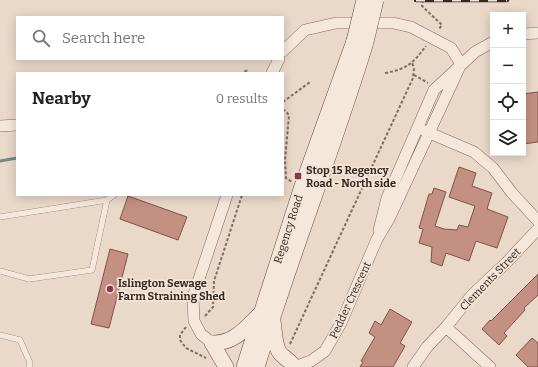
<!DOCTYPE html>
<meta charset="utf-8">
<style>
body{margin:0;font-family:Bitter,serif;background:#f6f6f6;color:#222}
.controls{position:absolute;right:12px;top:12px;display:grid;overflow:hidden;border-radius:0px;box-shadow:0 2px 10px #0003}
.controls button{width:36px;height:36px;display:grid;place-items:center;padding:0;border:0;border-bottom:1px solid #e0e0e0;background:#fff;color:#222;font:20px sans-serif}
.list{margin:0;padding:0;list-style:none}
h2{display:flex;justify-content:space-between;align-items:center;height:52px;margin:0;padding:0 16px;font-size:17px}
h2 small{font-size:13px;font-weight:400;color:#767676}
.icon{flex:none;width:22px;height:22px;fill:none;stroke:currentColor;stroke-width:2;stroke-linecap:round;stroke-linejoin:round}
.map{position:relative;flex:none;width:538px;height:367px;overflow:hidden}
.search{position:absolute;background:#fff;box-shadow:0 2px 10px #0003;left:16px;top:16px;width:268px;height:44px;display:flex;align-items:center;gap:10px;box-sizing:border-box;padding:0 14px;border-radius:0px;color:#767676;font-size:15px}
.panel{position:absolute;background:#fff;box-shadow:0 2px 10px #0003;left:16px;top:72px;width:268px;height:124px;border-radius:0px}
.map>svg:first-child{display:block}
</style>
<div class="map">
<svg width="538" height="367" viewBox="0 0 538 367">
<rect width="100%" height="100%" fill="#ead9c9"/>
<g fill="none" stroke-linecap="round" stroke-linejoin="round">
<!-- stream -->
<path stroke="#718c7f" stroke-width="3" d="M 245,73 L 246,71
M 0,161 L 17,158"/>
</g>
<!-- building -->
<path fill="#c39083" stroke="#805248" d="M 538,92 L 538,142 L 523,144 L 523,94 Z
M 459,167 L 476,173 L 472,186 L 492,193 L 487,209 L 508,217 L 497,248 L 476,241 L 469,261 L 446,253 L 442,266 L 431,262 L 432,247 L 419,243 L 423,229 L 419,228 L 429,194 L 432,194 L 434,188 L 446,192 L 435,226 L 444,229 L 457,230 L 459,225 L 468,227 L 475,206 L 449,197 Z
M 128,196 L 187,217 L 178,240 L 120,219 Z
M 110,249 L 128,254 L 109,328 L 91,324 Z
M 538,274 L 538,295 L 524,308 L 525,310 L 504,333 L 507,336 L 499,345 L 482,329 L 490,320 L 491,321 Z
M 390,309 L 412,322 L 400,343 L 405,346 L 393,367 L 360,367 L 363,362 L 361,361 L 375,337 L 369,333 L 375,321 L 381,325 Z
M 532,338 L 538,343 L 538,367 L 528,367 L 516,355 Z"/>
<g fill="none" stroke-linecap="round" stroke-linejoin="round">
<defs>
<path id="lane" d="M 0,217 L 107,200 L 114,195
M 0,271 L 29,279 L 92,270 L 107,200
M 0,335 L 20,340 L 30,363 L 29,367"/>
<path id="street" d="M 523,34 L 538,33
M 283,51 L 305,30 L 336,23 L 393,23 L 411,27 L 451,48 L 461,64
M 272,73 L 279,59
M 0,126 L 17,125
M 425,131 L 474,152 L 493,168 L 512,193 L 538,221
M 379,230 L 387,198 L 434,90 L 475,52 L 493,42
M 446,327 L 490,367
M 212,343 L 201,334 L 194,321 L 193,297 L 227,195
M 294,367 L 311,361 L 325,351 L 341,323 L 377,239 L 389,219 L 461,64
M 413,367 L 427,347 L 446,327 L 472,295 L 506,263 L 538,229"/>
<path id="secondary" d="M 273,322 C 275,331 274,345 280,353 C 285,359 291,361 294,367
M 212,343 C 233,344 245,329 259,315
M 212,343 L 226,367
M 244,367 L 302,186 L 354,41
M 257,367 C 290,258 333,151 366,42"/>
</defs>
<!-- lane casing -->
<use href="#lane" stroke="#846b60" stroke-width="6"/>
<!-- street casing -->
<use href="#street" stroke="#846b60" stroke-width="12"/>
<!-- secondary casing -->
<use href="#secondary" stroke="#664d43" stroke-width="16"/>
<!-- path -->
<path stroke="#846b60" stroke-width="2" stroke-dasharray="3 2" stroke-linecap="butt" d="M 423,0 L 422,6 L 442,25 L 439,29
M 385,73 C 408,69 413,63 426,46
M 414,75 L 428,83
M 283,102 L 310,82
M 283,109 L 289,115 L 285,160 L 286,178 L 292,182
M 205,316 L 213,307 L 214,281 L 242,195
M 186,327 L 180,335 L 180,340 L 186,348 L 206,358
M 290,344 L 413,78 L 414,69 L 412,62"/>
<!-- lane -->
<use href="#lane" stroke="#f5e8db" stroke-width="5.5"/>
<!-- street -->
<use href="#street" stroke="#f5e8db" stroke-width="11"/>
<!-- secondary -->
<use href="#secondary" stroke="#f5e8db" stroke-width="15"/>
<defs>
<path id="rail" d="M 416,0 L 507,0"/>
</defs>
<!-- rail casing -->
<use href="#rail" stroke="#362721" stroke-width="4.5"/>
<!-- rail -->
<use href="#rail" stroke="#f2e5d8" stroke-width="3" stroke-dasharray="9" stroke-linecap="butt"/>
<defs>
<path id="secondary-bridge" d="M 354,41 L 364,0
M 366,42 L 376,0"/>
</defs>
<!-- secondary-bridge casing -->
<use href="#secondary-bridge" stroke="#664d43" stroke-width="16" stroke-linecap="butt"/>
<!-- secondary-bridge -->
<use href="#secondary-bridge" stroke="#f5e8db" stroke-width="15"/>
</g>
<!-- markers -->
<g fill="#8c3649" stroke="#f2e5d8" stroke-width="1.5">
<rect x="294" y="172" width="8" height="8" rx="2"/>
<circle cx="110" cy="289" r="4"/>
</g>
<g text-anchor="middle" stroke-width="3.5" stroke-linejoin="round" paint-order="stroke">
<!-- poi labels -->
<g font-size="11" font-weight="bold" fill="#362721" stroke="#f2e5d8" text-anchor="start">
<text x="306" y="174">Stop 15 Regency<tspan x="306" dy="13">Road - North side</tspan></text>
<text x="118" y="287">Islington Sewage<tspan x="118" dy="13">Farm Straining Shed</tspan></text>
</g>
<!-- street labels -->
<g font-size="11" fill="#362721" stroke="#f2e5d8">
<text transform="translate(288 229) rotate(-72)" y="4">Regency Road</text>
<text transform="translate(490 279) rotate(-46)" y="4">Clements Street</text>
<text transform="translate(350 300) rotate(-65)" y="4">Pedder Crescent</text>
</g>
</g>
</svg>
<div class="controls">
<button>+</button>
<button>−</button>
<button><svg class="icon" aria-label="locate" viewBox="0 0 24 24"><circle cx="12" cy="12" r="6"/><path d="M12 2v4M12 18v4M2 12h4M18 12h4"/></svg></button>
<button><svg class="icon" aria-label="layers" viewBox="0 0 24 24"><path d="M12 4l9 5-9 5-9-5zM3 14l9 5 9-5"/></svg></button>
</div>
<div class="search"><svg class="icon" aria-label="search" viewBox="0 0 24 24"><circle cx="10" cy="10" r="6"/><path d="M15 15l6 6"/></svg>Search here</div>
<section class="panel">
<h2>Nearby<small>0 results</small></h2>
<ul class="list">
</ul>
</section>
</div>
